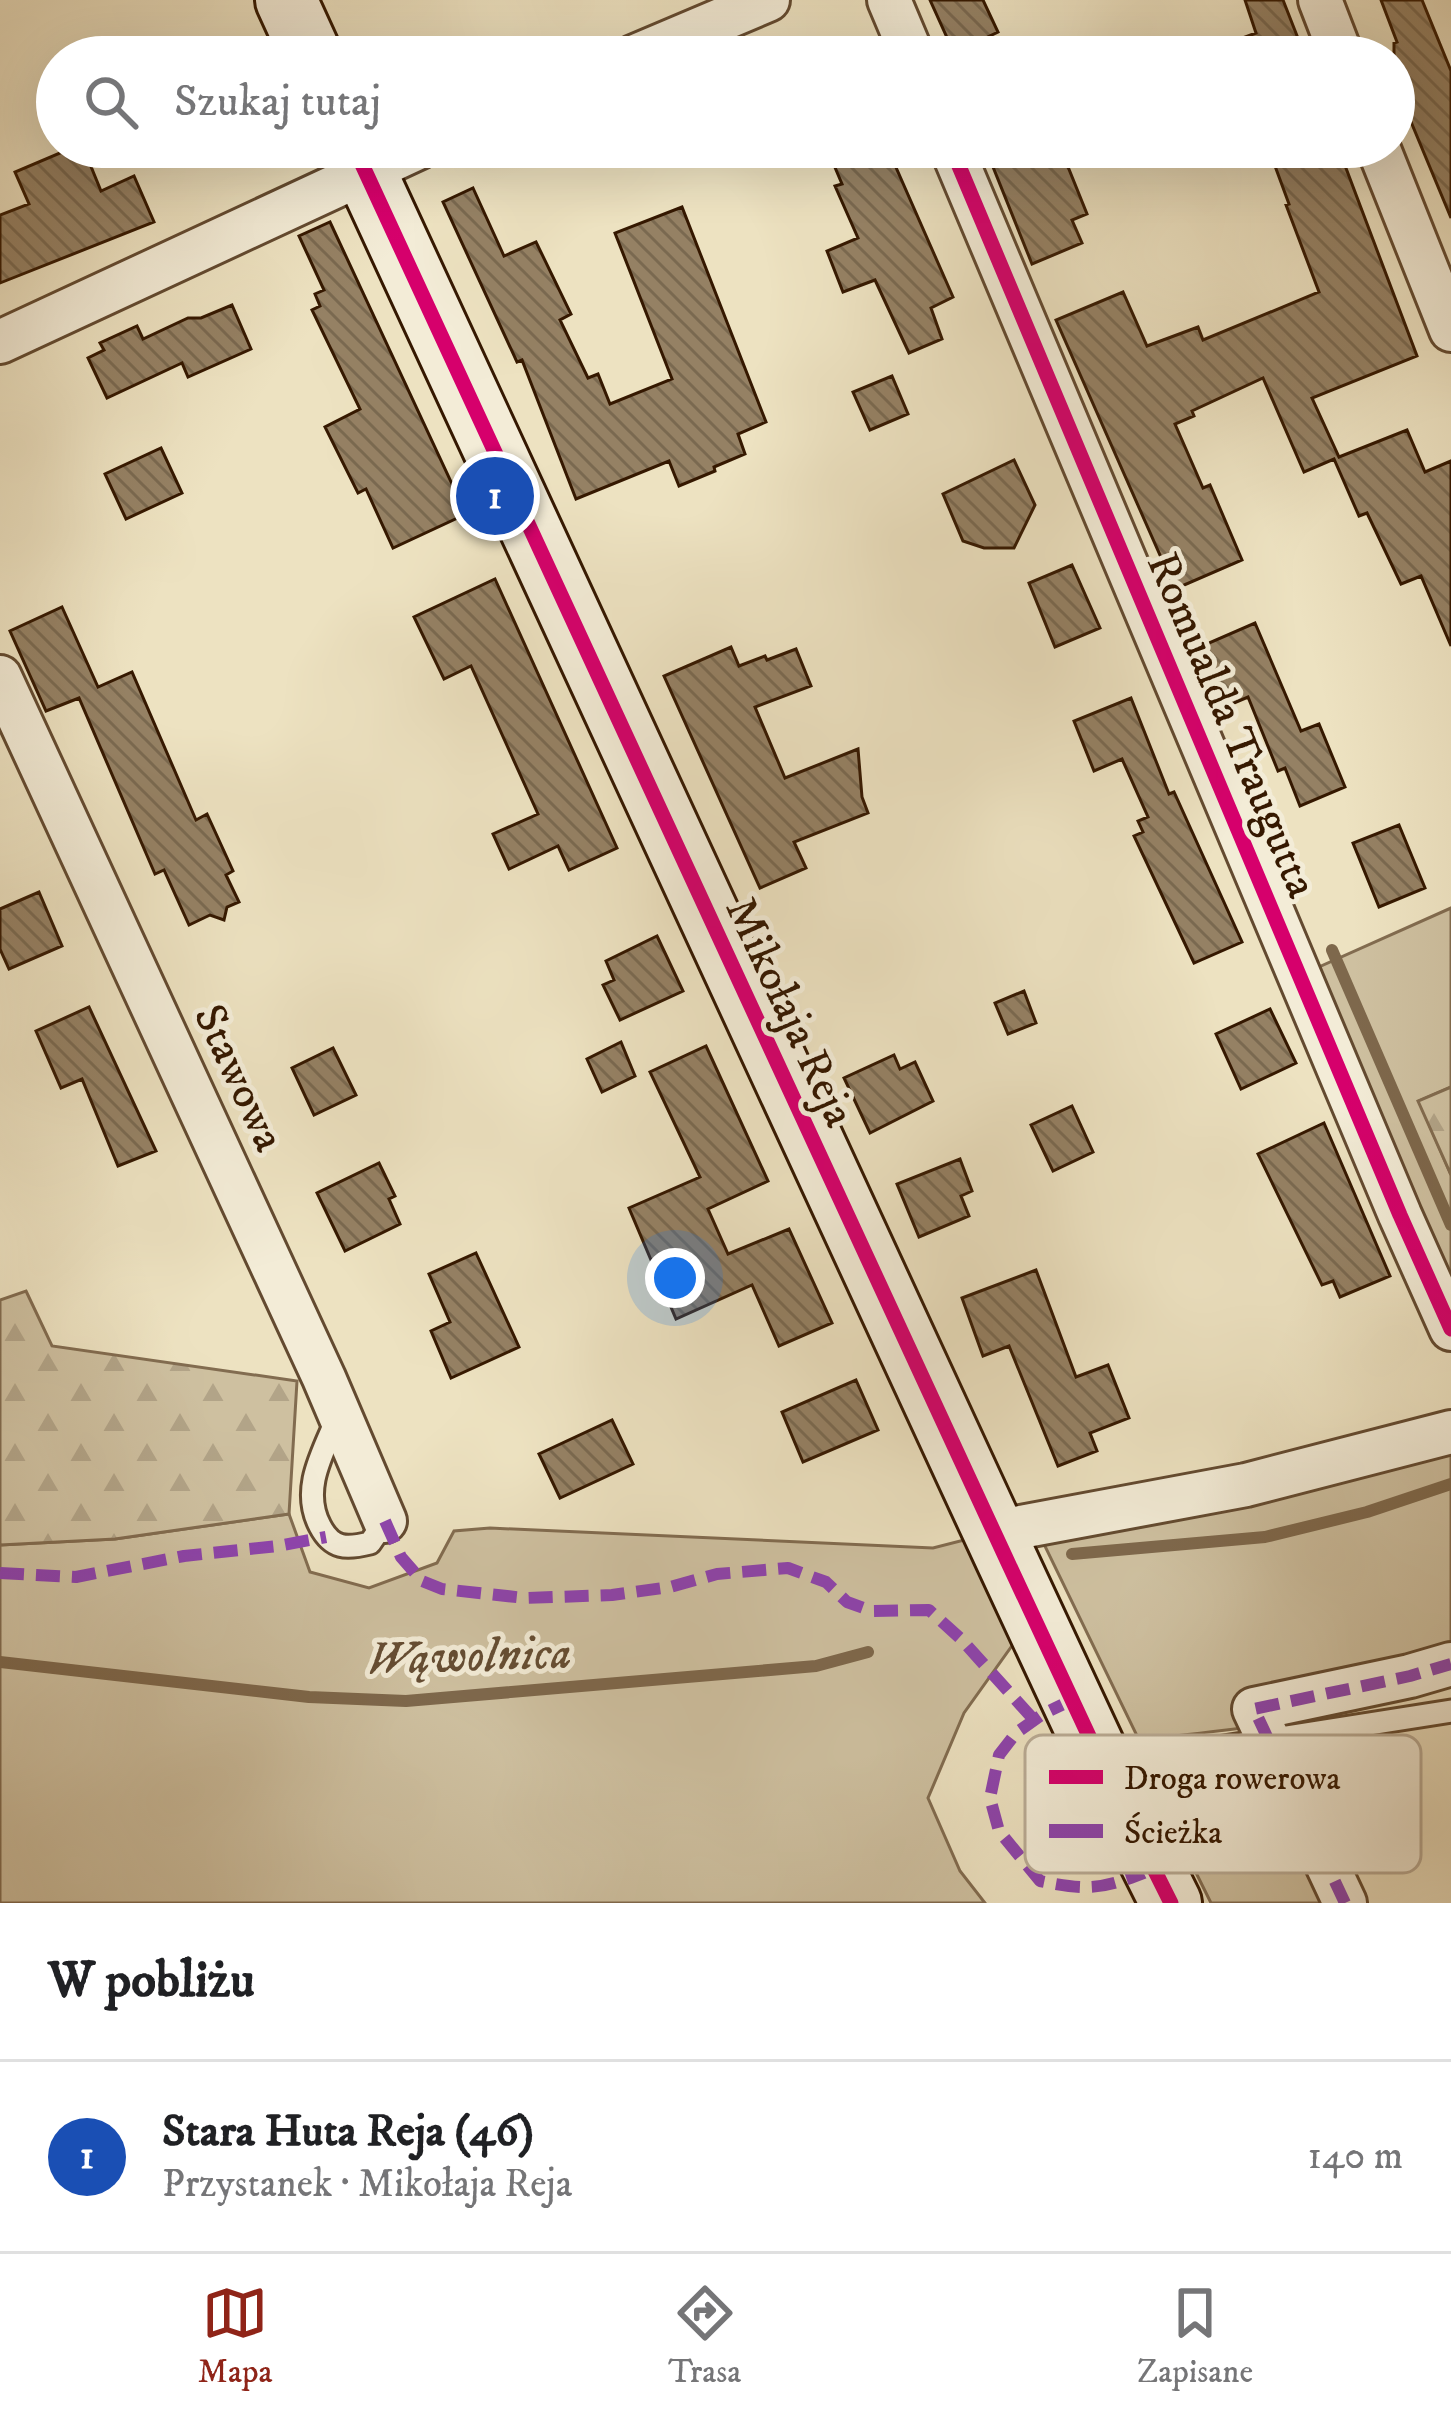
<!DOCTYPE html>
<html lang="pl">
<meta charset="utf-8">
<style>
body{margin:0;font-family:"IM FELL DW Pica",serif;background:#f2f2f2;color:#202124}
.you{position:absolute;left:675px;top:1278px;width:42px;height:42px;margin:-30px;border:9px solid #fff;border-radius:50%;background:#1a73e8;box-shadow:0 0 0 18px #1a73e833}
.badge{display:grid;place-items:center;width:78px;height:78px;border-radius:50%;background:#8f2418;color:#fff;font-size:39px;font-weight:700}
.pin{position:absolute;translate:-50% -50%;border:6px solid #fff;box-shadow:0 3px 12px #0006}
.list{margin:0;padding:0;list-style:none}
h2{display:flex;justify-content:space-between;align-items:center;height:156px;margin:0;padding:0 48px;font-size:51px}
h2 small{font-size:39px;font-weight:400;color:#757577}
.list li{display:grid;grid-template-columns:78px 1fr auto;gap:36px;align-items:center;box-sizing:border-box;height:192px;padding:0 48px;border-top:3px solid #e0e0e0}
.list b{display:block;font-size:45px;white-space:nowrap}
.list p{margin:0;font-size:39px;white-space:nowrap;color:#757577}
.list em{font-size:39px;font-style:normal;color:#757577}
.icon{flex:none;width:66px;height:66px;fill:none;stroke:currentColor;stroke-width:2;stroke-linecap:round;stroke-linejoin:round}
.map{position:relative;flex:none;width:1451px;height:1903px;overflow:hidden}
.search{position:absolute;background:#fff;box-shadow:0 12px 48px #0002;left:36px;right:36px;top:36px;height:132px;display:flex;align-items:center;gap:30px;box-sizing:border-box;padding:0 42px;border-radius:66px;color:#757577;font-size:45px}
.sheet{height:348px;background:#fff}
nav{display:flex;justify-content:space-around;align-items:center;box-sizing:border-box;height:168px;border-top:3px solid #e0e0e0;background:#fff;font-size:33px;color:#757577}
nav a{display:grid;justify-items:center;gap:6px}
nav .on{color:#8f2418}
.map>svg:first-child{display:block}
</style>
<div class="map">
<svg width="1451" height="1903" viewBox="0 0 1451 1903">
<defs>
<pattern id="forest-firs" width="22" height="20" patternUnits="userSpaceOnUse" patternTransform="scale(3)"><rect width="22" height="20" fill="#cec0a0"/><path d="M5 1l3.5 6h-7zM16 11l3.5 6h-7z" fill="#b2a488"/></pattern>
<pattern id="building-back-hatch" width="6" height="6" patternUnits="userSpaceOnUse" patternTransform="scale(3)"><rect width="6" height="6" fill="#958164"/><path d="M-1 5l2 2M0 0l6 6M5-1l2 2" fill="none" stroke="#7a6950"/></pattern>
</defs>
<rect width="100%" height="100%" fill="#ede2c1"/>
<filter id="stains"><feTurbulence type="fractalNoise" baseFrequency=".00167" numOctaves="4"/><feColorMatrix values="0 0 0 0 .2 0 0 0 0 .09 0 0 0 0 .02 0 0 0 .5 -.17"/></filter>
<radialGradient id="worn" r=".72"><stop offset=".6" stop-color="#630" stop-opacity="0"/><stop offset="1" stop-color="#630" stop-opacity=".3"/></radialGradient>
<!-- grass -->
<path fill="#cec0a0" stroke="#826c50" stroke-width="3" d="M 1451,908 L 1451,1087 L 1419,1101 L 1451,1175 L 1451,1307 L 1310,971 Z
M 1451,1414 L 1451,1682 C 1351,1719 1244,1728 1139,1740 L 1026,1507 L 1262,1466 Z
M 289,1514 L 310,1572 L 369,1588 L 437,1563 L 454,1531 L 490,1528 L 933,1548 L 968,1539 L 1016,1640 L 964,1713 L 928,1798 L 960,1871 L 985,1903 L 0,1903 L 0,1545 L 115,1539 Z
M 1265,1775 L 1331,1903 L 1211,1903 L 1158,1796 Z"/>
<!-- forest -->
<path fill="url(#forest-firs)" stroke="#826c50" stroke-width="3" d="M 1451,1087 L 1451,1175 L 1418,1101 Z
M 26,1291 L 52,1346 L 297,1381 L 289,1514 L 115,1539 L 0,1545 L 0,1300 Z"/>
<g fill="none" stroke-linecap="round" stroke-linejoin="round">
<!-- stream -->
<path stroke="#7e684c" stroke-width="12" d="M 1332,950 L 1451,1225
M 1072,1554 L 1265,1537 L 1367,1512 L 1451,1484
M 0,1662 L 309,1697 L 406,1701 L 816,1666 L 868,1652"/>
</g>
<!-- building -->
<path fill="url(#building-back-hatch)" stroke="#351800" stroke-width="3" d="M 930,0 L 983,0 L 998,32 L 954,53 Z
M 1245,0 L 1283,0 L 1303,51 L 1286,57 L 1201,57 L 1200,54 L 1256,33 Z
M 1381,0 L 1422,0 L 1451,71 L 1451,218 L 1394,81 L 1394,43 L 1397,42 Z
M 74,147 L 83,147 L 101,191 L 134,176 L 154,222 L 0,283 L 0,215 L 29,204 L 15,172 Z
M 854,147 L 887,147 L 953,297 L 931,308 L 942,339 L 909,353 L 875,280 L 843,292 L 827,251 L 858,238 L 835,186 L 842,184 L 831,158 Z
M 985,147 L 1060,147 L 1087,214 L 1072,220 L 1082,243 L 1032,264 Z
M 1268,147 L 1338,147 L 1417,356 L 1312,398 L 1339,457 L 1407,430 L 1425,472 L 1451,461 L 1451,646 L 1421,576 L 1401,584 L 1367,513 L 1359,516 L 1334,459 L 1304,472 L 1263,378 L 1192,411 L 1194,416 L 1175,424 L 1203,488 L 1210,485 L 1242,560 L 1175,589 L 1056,320 L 1123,292 L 1147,346 L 1198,327 L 1203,340 L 1319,292 L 1286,205 L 1289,204 Z
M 473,188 L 504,256 L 536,242 L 571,314 L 560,320 L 588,378 L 598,374 L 610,404 L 672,379 L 615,233 L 682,207 L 766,422 L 738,434 L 745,454 L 714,467 L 715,471 L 679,486 L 669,461 L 576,499 L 522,360 L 517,362 L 443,202 Z
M 330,222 L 466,514 L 393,548 L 366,489 L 358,493 L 325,427 L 360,409 L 312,310 L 320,306 L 315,294 L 324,290 L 299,236 Z
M 232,305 L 251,349 L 188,377 L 182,363 L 107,398 L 88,358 L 104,350 L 100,343 L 137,326 L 143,339 L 188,318 L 201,318 Z
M 892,376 L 908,414 L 870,430 L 853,392 Z
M 161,448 L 182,493 L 126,519 L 105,474 Z
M 1014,460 L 1035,505 L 1014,548 L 984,548 L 963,541 L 943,494 Z
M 1072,565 L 1100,628 L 1055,647 L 1029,583 Z
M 495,579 L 617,848 L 569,870 L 558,846 L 509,869 L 493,834 L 538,814 L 471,666 L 444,679 L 414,617 Z
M 62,607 L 98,687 L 132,672 L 196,820 L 207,814 L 233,871 L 226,875 L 239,902 L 227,907 L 224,920 L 210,915 L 189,925 L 164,870 L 155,874 L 79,698 L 46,711 L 10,631 Z
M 1255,623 L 1301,731 L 1319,724 L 1345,787 L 1300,806 L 1285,768 L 1278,771 L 1248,697 L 1227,706 L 1202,646 Z
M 731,647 L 739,666 L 765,656 L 767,660 L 796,649 L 811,686 L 755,707 L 785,778 L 858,749 L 862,797 L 868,813 L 794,842 L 806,868 L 760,888 L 664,676 Z
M 1131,698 L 1169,794 L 1174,792 L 1242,942 L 1194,963 L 1134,836 L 1143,832 L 1138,821 L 1148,817 L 1122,759 L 1094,771 L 1074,721 Z
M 1399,825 L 1425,888 L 1379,907 L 1353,843 Z
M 39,892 L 62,946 L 9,969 L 0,949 L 0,909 Z
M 657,936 L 683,991 L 620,1020 L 603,985 L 614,980 L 606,961 Z
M 1024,991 L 1036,1023 L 1008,1034 L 995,1003 Z
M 89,1007 L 156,1151 L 118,1166 L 82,1079 L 61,1088 L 36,1031 Z
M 1270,1009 L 1296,1063 L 1241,1089 L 1216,1034 Z
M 621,1042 L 635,1076 L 602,1092 L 587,1059 Z
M 706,1046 L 768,1181 L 708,1209 L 728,1254 L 789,1229 L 832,1323 L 779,1346 L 752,1285 L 676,1319 L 629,1208 L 700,1177 L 650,1072 Z
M 333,1048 L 356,1095 L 314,1115 L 292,1068 Z
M 894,1055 L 900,1069 L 915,1062 L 933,1101 L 870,1133 L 844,1078 Z
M 1072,1106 L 1093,1152 L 1053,1171 L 1031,1125 Z
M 1324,1123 L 1390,1276 L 1340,1297 L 1333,1281 L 1322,1285 L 1258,1154 Z
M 960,1159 L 972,1191 L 961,1196 L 969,1216 L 919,1237 L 897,1184 Z
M 379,1163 L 395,1196 L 389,1199 L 400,1224 L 345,1251 L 317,1193 Z
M 476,1253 L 519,1347 L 451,1378 L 431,1331 L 450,1322 L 429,1274 Z
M 1036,1270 L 1076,1377 L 1108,1365 L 1129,1418 L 1090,1433 L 1097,1451 L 1058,1466 L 1009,1346 L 983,1356 L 962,1298 Z
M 856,1380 L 878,1430 L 803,1462 L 782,1412 Z
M 612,1420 L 633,1464 L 560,1498 L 539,1454 Z"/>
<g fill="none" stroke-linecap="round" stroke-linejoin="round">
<defs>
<path id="lane" d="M 339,1414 C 324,1451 300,1488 320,1526 C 332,1549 346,1549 370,1543 L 385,1521
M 1111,1777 L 1140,1771 L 1192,1752 L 1451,1711"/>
<path id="street" d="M 889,0 L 913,57
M 1320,0 L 1342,57
M 633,57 L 768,0
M 951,147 L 1400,1215 L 1451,1329
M 1378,147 L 1451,330
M 0,342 L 420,147
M 0,677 L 324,1378 L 385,1521
M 994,1532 L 1246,1485 L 1451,1432
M 1345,1903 L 1254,1709 L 1410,1676 L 1451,1664"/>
<path id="secondary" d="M 286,0 L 312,57
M 354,147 L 1005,1556 L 1108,1777 L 1171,1903"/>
</defs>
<!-- lane casing -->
<use href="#lane" stroke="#634a30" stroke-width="27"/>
<!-- street casing -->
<use href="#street" stroke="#634a30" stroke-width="48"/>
<!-- secondary casing -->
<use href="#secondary" stroke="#351800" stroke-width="66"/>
<!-- lane -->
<use href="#lane" stroke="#f3ecd7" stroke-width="21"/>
<!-- street -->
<use href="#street" stroke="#f3ecd7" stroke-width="42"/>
<!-- secondary -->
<use href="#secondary" stroke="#f3ecd7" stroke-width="60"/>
<!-- quiet -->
<path stroke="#8e44ad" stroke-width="12" stroke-dasharray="24 12" stroke-linecap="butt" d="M 385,1521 L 401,1557 L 422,1581 L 442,1589 L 525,1598 L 612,1595 L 670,1587 L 717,1574 L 788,1568 L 826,1582 L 847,1602 L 872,1611 L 929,1610 L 961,1639 L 1034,1720
M 0,1573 L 76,1577 L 184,1556 L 278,1546 L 326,1537
M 1072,1700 L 1043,1714 L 1016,1733 L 999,1755 L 990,1798 L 999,1831 L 1040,1881 C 1093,1892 1105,1888 1154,1869
M 1345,1903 L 1254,1709 L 1410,1676 L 1451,1664"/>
<defs>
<path id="cycleway" d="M 354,147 L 1005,1556 L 1108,1777 L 1171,1903
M 951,147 L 1400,1215 L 1451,1329"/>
</defs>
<!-- cycleway casing -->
<use href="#cycleway" stroke="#f3ecd7" stroke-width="22"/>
<!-- cycleway -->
<use href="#cycleway" stroke="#d6006c" stroke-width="15"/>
</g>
<g text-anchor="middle" stroke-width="10" stroke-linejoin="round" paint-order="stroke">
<!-- street labels -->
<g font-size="45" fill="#351800" stroke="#f3ecd7">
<text transform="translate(1234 724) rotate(67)" y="16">Romualda Traugutta</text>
<text transform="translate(792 1011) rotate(65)" y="16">Mikołaja Reja</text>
<text transform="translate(241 1077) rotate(65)" y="16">Stawowa</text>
</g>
<!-- water labels -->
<g font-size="48" font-style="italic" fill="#654d33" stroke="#f3ecd7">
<text transform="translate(469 1654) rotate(-2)" y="17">Wąwolnica</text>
</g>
</g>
<!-- legend -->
<rect x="1025" y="1735" width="396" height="138" rx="18" fill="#f3ecd7" stroke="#baac96" stroke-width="3"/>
<rect x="1049" y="1770" width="54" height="14" fill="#d6006c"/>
<rect x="1049" y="1824" width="54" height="14" fill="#8e44ad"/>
<g font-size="33" fill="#351800">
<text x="1124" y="1789">Droga rowerowa</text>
<text x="1124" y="1843">Ścieżka</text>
</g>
<rect width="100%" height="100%" filter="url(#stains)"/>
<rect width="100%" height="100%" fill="url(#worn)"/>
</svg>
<div class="you"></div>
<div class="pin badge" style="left:495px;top:496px;background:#1a4fb4">1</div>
<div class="search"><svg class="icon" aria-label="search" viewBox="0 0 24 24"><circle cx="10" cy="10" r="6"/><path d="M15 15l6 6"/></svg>Szukaj tutaj</div>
</div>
<section class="sheet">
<h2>W pobliżu<small></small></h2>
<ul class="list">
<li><span class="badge" style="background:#1a4fb4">1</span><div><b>Stara Huta Reja (46)</b><p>Przystanek · Mikołaja Reja</p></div><em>140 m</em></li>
</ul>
</section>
<nav>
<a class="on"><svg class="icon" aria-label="map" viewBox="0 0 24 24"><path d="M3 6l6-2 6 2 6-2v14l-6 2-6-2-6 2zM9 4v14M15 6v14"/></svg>Mapa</a>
<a><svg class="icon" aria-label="directions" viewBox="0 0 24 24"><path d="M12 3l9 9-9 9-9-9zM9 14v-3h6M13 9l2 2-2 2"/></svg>Trasa</a>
<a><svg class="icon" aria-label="saved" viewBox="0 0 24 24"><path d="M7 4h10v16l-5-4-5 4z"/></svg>Zapisane</a>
</nav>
